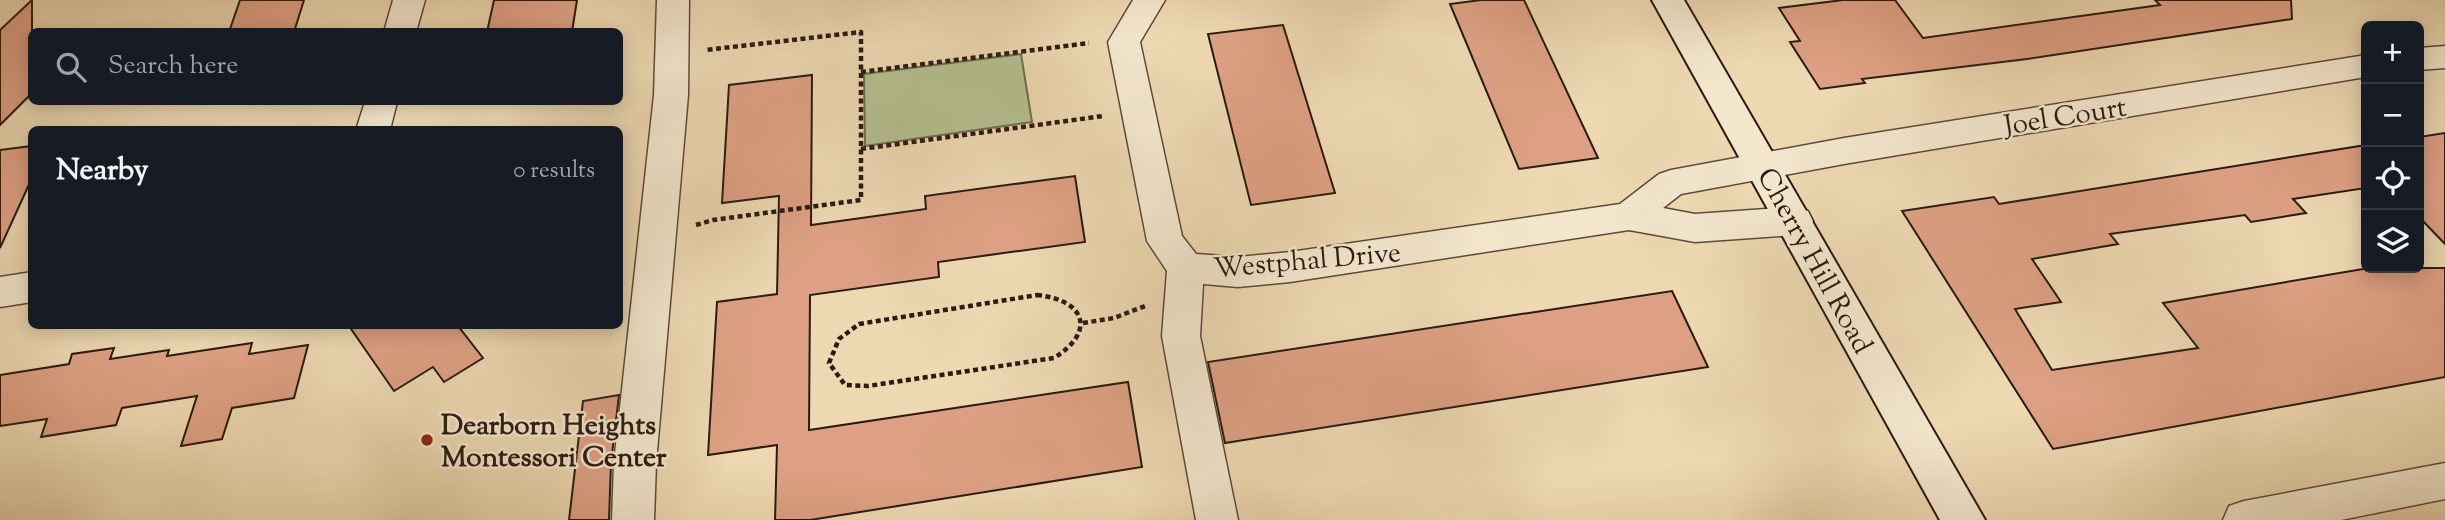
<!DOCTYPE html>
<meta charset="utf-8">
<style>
body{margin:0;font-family:"Sorts Mill Goudy",serif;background:#242831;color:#f1f3f6}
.controls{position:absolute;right:21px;top:21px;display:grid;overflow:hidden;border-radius:10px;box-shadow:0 4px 18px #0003}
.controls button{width:63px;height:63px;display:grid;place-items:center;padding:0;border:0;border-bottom:2px solid #363941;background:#171b24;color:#f1f3f6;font:35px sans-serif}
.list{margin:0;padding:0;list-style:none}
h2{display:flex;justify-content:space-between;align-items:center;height:91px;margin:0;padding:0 28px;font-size:30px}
h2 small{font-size:23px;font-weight:400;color:#9ea1a6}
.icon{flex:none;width:38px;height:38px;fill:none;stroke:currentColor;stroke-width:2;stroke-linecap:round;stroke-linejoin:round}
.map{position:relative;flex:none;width:2445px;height:520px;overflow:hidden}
.search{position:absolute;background:#171b24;box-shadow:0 4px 18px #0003;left:28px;top:28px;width:595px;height:77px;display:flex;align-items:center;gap:18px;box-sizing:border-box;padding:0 24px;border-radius:10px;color:#9ea1a6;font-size:26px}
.panel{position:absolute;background:#171b24;box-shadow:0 4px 18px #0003;left:28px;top:126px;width:595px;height:203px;border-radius:10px}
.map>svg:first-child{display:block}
</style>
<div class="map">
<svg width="2445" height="520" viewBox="0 0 2445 520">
<rect width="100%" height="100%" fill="#edd8b2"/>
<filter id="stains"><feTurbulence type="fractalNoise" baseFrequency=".00286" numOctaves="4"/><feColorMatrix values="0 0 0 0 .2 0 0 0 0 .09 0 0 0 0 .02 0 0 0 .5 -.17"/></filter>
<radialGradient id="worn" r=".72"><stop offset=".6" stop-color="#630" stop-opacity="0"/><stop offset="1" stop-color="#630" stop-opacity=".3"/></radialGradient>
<!-- green -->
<path fill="#b4bf8f" stroke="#6f6c51" stroke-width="2" d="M 1021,54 L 1032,122 L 865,146 L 864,74 Z"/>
<!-- building -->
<path fill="#dda084" stroke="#2a1a13" stroke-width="2" d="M 32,0 L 32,93 L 0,125 L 0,30 Z
M 240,0 L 304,0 L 294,32 L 229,32 Z
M 494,0 L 577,0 L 572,32 L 487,32 Z
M 1481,0 L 1524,0 L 1598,158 L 1519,169 L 1450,4 Z
M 1843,0 L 1895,0 L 1923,38 L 2160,5 L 2155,0 L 2291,0 L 2292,19 L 2027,59 L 1862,79 L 1865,83 L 1820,89 L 1790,42 L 1800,41 L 1779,8 Z
M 1283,25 L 1335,193 L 1251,205 L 1208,34 Z
M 812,75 L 811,225 L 926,209 L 925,196 L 1075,176 L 1085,242 L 938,262 L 939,277 L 810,295 L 809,430 L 1128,382 L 1142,467 L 810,520 L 775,520 L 777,445 L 708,455 L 717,302 L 777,294 L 779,196 L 722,203 L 729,85 Z
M 2445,133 L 2445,244 L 2419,217 L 2419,137 Z
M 2366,145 L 2366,188 L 2293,199 L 2306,213 L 2251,222 L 2245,215 L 2110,234 L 2118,244 L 2032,259 L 2061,302 L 2015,309 L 2052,370 L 2198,348 L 2163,303 L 2369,268 L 2445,268 L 2445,377 L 2053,449 L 1902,211 L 1994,197 L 1999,204 Z
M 32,146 L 32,178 L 0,248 L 0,150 Z
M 1672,291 L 1708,367 L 1225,443 L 1208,362 Z
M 349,326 L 458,326 L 483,358 L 444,382 L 433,367 L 394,391 Z
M 252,343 L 249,354 L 308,345 L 294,398 L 232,408 L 222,439 L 181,446 L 197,396 L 122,408 L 116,425 L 41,437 L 47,419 L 0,426 L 0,375 L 69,364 L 72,354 L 114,348 L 110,359 L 169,350 L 167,356 Z
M 619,395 L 611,463 L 609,520 L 569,520 L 583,401 Z"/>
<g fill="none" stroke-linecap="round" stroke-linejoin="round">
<defs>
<path id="street" d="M 393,0 L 425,0 L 416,32 L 384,32 Z
M 657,0 L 689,0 L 688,95 L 656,463 L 654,520 L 612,520 L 614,463 L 654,95 Z
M 1133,0 L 1165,0 L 1140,42 L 1182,236 L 1196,254 L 1238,257 L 1290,252 L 1620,204 L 1659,174 L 1671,170 L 1844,138 L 2366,55 L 2366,77 L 1844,164 L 1681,194 L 1663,208 L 1695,214 L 1795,207 L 1808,211 L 1813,221 L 1808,231 L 1795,235 L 1695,242 L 1629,230 L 1290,282 L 1238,287 L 1203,284 L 1200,336 L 1238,520 L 1196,520 L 1162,336 L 1167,271 L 1147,241 L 1108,42 Z
M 2445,46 L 2445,68 L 2419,70 L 2419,48 Z
M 365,102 L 397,102 L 390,130 L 356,130 Z
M 32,272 L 32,302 L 0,307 L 0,277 Z
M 2445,463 L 2445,499 L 2341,520 L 2223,520 L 2229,506 L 2244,501 Z"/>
<path id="secondary" d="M 1652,0 L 1684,0 L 1985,520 L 1940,520 Z"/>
</defs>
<!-- street casing -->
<use href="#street" stroke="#5b4a3b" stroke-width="3"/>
<!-- secondary casing -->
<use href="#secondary" stroke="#2a1a13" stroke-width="4"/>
<!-- path -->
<path stroke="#2a1a13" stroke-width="4.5" stroke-dasharray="5 3.5" stroke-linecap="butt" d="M 861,72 L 1089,43
M 861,149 L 1103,116
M 696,225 L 713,220 L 861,200 L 861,32 L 706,50
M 1037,295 C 1085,300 1097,331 1054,358 L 868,386 L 845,385 L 829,363 L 839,339 L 859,324 Z
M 1083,323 L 1114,318 L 1145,306"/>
<!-- street -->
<use href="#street" fill="#f3e6cd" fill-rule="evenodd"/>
<!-- secondary -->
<use href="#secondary" fill="#f3e6cd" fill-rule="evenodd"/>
</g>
<!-- markers -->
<circle fill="#8f2418" stroke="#f3e6cd" stroke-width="2.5" cx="427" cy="440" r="7"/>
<g text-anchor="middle" stroke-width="5" stroke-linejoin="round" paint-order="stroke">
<!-- street labels -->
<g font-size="28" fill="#2a1a13" stroke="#f3e6cd">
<text transform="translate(2065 115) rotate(-9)" y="10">Joel Court</text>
<text transform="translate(1307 259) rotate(-5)" y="10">Westphal Drive</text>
<text transform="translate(1816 260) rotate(61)" y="10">Cherry Hill Road</text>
</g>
<!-- poi labels -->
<g font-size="28" font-weight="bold" fill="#2a1a13" stroke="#f3e6cd" text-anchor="start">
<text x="441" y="434">Dearborn Heights<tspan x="441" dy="32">Montessori Center</tspan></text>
</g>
</g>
<rect width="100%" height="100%" filter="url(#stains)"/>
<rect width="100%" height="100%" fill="url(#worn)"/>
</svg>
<div class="controls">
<button>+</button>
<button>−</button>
<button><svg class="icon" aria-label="locate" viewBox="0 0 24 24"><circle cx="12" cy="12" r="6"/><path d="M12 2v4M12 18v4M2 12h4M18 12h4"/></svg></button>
<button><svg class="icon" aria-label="layers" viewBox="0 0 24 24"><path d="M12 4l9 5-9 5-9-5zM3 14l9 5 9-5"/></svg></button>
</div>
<div class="search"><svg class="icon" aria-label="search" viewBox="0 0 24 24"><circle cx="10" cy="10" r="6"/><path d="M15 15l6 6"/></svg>Search here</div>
<section class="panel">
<h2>Nearby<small>0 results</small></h2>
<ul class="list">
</ul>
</section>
</div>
